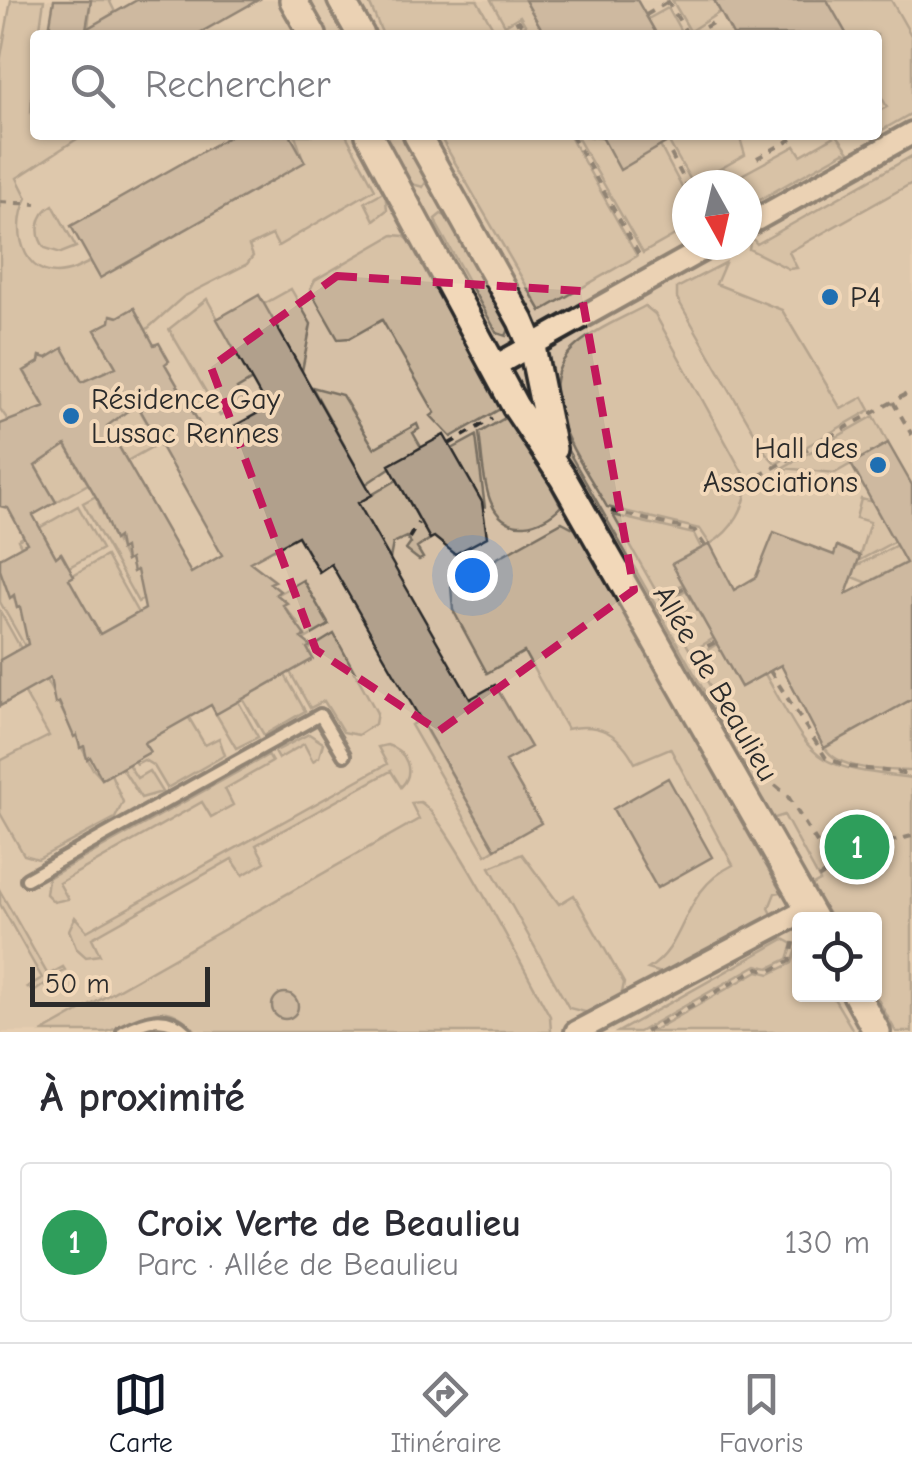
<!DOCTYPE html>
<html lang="fr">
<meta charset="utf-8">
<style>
body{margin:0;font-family:"Comic Neue",sans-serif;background:#f2f2f3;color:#2b2b33}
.controls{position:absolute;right:30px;bottom:30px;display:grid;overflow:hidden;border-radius:10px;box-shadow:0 2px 8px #0004}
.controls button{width:90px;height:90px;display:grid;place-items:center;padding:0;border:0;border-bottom:2px solid #e1e1e2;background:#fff;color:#2b2b33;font:50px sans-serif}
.compass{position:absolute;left:672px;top:170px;width:90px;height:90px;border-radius:50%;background:#fff;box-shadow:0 2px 8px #0004;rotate:172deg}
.scale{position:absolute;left:30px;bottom:25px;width:180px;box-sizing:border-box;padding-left:10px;border:5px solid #2b2b2b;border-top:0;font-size:28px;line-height:35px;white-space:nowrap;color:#2b2b2b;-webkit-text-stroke:8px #f2d8b9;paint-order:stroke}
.you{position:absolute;left:472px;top:575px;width:35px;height:35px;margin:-25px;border:8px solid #fff;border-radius:50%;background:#1a73e8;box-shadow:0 0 0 15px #1a73e833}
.badge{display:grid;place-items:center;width:65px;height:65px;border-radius:50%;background:#111827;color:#fff;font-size:32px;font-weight:700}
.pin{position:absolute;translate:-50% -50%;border:5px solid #fff;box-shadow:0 2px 10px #0006}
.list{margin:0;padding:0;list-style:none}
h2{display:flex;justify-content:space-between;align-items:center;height:130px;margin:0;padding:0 40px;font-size:42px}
h2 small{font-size:32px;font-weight:400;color:#7c7c81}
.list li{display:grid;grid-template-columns:65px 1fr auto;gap:30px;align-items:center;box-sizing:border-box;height:160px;margin:0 20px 20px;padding:0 20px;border:2px solid #e1e1e2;border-radius:10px}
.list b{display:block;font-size:38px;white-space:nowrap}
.list p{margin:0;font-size:32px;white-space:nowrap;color:#7c7c81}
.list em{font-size:32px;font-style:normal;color:#7c7c81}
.icon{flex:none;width:55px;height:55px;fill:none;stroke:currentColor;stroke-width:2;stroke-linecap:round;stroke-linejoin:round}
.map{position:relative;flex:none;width:912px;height:1032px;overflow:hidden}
.search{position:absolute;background:#fff;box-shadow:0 2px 8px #0004;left:30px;right:30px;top:30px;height:110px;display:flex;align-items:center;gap:25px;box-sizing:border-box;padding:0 35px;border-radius:10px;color:#7c7c81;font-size:38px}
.sheet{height:310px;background:#fff}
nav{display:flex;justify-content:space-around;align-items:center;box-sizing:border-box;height:140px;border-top:2px solid #e1e1e2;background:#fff;font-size:28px;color:#7c7c81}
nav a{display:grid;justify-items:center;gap:5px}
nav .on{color:#111827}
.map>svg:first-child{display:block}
</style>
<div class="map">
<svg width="912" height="1032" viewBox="0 0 912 1032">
<rect width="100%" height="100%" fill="#e6ceb1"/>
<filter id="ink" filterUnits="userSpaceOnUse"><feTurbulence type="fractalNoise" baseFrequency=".01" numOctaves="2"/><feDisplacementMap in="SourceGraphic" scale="20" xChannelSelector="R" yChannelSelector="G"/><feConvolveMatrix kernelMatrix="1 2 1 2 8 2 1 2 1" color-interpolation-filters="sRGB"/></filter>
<g filter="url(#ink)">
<!-- built -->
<path fill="#d6c0a6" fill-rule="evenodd" d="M 11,0 L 912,0 L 912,1032 L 0,1032 L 0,62 ZM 35,35 L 877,35 L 877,135 L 35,135 ZM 687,185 L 747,185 L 747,245 L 687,245 ZM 800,919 L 874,919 L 874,994 L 800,994 Z"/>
<!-- green -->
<path fill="#c7b39a" stroke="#796f62" stroke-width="2.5" d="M 11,0 L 44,0 L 39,35 L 35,35 L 31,113 L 35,114 L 35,135 L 83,135 L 17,178 L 27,198 C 9,233 26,288 75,269 L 304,162 L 295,135 L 346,135 L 375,189 L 278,246 L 272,235 L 249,246 L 253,256 L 247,264 L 183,297 L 146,330 L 134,308 L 118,317 L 112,315 L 110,322 L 95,330 L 117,369 L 85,387 L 63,349 L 47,358 L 40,356 L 39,362 L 24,371 L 46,410 L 26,414 L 14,428 L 0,409 L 0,62 Z
M 91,0 L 109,0 L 115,12 L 88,29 Z
M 368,0 L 477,0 L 497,35 L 383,35 Z
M 491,0 L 525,0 L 545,35 L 531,35 L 520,16 L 505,25 Z
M 672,0 L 714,0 L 720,12 L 690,31 Z
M 827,0 L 891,0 L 912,37 L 912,113 L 877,133 L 877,112 L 887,107 L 877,89 L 877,35 L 847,35 Z
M 668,8 L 683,35 L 657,35 L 648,19 Z
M 385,135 L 403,135 L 427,180 L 423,187 L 412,184 Z
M 439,135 L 569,135 L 637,256 L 541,311 Z
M 576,135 L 660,146 L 687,197 L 687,228 L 643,253 Z
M 681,135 L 739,135 L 745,155 L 693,184 L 669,142 Z
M 837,135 L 852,156 L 844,152 L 747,207 L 747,185 L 723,185 L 795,146 L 801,155 Z
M 912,156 L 912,183 L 789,252 L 797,268 L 789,269 L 749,249 L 751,237 L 757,244 Z
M 385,191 L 387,210 L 374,220 L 365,202 Z
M 53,205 L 76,247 L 61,253 L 45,248 C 34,234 37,214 53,205 Z
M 441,214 L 449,218 L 510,327 L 506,336 L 497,333 L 437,225 L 435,219 Z
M 393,235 L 404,236 L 414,244 L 507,405 L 451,437 L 431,416 L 435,413 L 382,320 L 350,338 L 338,339 L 310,290 L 315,280 Z
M 725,263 L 716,284 L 782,310 L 841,409 L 863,397 L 870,410 L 776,464 L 766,453 L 677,298 L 677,288 Z
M 291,289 L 311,324 L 302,371 L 264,304 Z
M 207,299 L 252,380 L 237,389 L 244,402 L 220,416 L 169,329 Z
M 645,306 L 655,314 L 746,479 C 750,504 731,532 710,544 L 700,529 L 607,507 C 583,463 523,390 577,345 C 596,329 623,318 645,306 Z
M 312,387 L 342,395 L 374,448 L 417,424 L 419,429 L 413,433 L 421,447 L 366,484 Z
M 135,402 L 159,443 L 127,461 L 104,420 Z
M 512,414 L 561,506 C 553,515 538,524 525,525 C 481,528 484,464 479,433 Z
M 874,416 L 888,443 L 835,473 L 782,468 Z
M 550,419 L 711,703 L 718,700 L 694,658 L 717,644 L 741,687 L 765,674 C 817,764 806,765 912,778 L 912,1032 L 896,1032 L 875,994 L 874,919 L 832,919 L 811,886 L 820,881 L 784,815 L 772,819 L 566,456 Z
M 476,436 L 485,508 L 452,449 Z
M 64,442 L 88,484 L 56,502 L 32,460 L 50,456 Z
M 397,480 L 430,539 L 417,548 L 423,558 L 419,560 L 406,550 L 411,543 L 406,537 L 393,543 L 390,559 L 358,503 Z
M 115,486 L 118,492 L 98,503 L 126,561 L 130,559 L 133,571 L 137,570 L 147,597 L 138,602 L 83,503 Z
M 861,499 L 873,502 L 895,541 L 858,561 L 870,522 L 856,518 Z
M 78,506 L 102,549 L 69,567 L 62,554 L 56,557 L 43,534 L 21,546 L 18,540 Z
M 613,515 L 694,534 L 701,548 L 672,564 L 683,584 L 660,598 Z
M 562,522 L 577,530 L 781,892 L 775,893 L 769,908 L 772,914 L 665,974 L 648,969 C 689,944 679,892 733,865 L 670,748 L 635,763 C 620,734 600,722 567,729 L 524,652 L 487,673 L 453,610 L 451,587 L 456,581 Z
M 897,545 L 907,562 L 874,579 L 873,585 L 853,577 L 856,566 Z
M 106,556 L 138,613 L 100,634 L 68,578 Z
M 0,570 C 7,586 13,592 17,608 L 20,607 L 38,669 L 0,602 Z
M 303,580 L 329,625 L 303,640 L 305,635 L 295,627 L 299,624 L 283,605 L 286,602 L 277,595 Z
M 686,590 L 714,638 L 691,652 L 663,603 Z
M 0,611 L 34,672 L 5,658 L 0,660 Z
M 334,634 L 377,713 L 375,724 L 358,735 L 343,732 L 324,701 L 310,708 L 290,672 L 313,659 L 308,650 Z
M 93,653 L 189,718 L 205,745 L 219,738 L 225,755 L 167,788 L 154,766 L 144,760 L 136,764 L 134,761 L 149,751 Z
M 285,675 L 305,711 L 264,735 L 243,699 Z
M 46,680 L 93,769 L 102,779 L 111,774 L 123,802 L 115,818 L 38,859 L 24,855 L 0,813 L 0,761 L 49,736 L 24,692 Z
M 912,699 L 912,771 C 886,770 839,771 825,748 Z
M 238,701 L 258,737 L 236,748 L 216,714 Z
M 420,720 L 495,849 L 486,855 L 411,725 Z
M 309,734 L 323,743 L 319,757 L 313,761 L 304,744 L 278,759 L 274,752 Z
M 387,745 C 406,750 416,772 401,787 L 391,771 L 256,845 L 265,862 L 243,875 L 232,859 L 92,938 L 100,955 L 86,957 L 76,948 L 69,930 L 75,917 L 87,931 L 387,764 L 378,747 Z
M 268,755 L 272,762 L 225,789 L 233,805 L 211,817 L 202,802 L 59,883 L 68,899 L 54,902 L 46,894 L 48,878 Z
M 128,764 L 137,778 L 149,771 L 162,792 L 141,798 L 122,768 Z
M 420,802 C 443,811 531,983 550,1016 L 551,1032 L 197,1032 C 161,992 143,1021 106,1032 C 88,1032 62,1032 43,1032 L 419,819 L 411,803 Z
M 522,854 L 559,904 L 574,895 L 624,983 L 621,998 L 593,1014 L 569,1008 L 490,867 Z
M 0,891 L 48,975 L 63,967 L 65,970 L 35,991 L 27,987 L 42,978 L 0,904 Z
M 784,939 L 793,944 L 788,959 L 769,968 L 757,965 L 639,1032 L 618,1032 Z
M 799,944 L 800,994 L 832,995 L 854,1032 L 651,1032 L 758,971 L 770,974 L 792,963 Z"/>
<!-- building -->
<path fill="#b1a08c" stroke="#2b2b2b" stroke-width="2.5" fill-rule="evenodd" d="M 54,0 L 91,0 L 86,29 L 137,0 L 258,0 L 196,35 L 48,35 Z
M 525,0 L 637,0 L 657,35 L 545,35 Z
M 714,0 L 827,0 L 847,35 L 733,35 Z
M 232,135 L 290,135 L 305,162 L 100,278 L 71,226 Z
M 601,135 L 679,135 L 620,170 Z
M 259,295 L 372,495 L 358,503 L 470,699 L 495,685 L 531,747 L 505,761 L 541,823 L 495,849 L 331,564 L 319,572 L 298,536 L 250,562 L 275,581 L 270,583 L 280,591 L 276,594 L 287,603 L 283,605 L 305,636 L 301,638 L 311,646 L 307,648 L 313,659 L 216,714 L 211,705 L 144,743 L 150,752 L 102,779 L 90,757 L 87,759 L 84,746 L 80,748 L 77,735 L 74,737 L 59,702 L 55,704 L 50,678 L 0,706 L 0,660 L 28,644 L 20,607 L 17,608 L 14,595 L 10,598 L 0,570 L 0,558 L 27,543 L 8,508 L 0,506 L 0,424 L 45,407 L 24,371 L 39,362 L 40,356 L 47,358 L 63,348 L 82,382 L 116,367 L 95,330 L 110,322 L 111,315 L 118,317 L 134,308 L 154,345 L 159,343 L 169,361 L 165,364 L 209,440 L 267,408 L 217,319 ZM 137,404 L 222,555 L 191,573 L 107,426 ZM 66,445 L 99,502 L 114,540 L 118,537 L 120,550 L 124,548 L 126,561 L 130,559 L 133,572 L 137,570 L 145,609 L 100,634 L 69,579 L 74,576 L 61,553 L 56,557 L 33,515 L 56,502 L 35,466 Z
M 444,435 L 482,502 L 487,537 L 455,554 L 434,537 L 430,539 L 389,465 Z
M 888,443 L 912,485 L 912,699 L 824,748 L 781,665 L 741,687 L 672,564 L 710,544 L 734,590 L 756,577 L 774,532 L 834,555 L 837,546 L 860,556 L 846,594 L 906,563 L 851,464 Z
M 668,778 L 712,857 L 657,888 L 613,809 Z
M272 1006a13 13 0 1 1 26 0a13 13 0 1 1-26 0Z"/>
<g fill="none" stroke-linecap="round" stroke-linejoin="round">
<defs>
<path id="service" d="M 27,879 L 320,715 L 344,755
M 123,1032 C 146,1020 166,1013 186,1032"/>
<path id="minor" d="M 747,225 L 912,133
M 495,366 L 711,245
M 576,1032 L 808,909"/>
<path id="tertiary" d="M 293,0 L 313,35
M 341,0 L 361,35
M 369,135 L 515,406 L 563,478 L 814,919
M 417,135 L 521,321 L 532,347 L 553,449
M 856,994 L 877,1032"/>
</defs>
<!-- service casing -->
<use href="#service" stroke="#2b2b2b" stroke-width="18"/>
<!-- minor casing -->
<use href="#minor" stroke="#2b2b2b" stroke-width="28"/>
<!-- tertiary casing -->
<use href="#tertiary" stroke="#2b2b2b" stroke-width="32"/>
<!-- path -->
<path stroke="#2b2b2b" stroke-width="4" stroke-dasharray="8 8" stroke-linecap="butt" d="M 667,0 L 688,35
M 646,15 L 668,2
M 520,35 L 513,24 L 519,21 L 527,35
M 691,35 L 718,20
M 572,135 L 642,260
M 671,154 L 687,185
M 757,158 L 792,139
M 0,202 L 36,204
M 893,402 L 912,435
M 449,444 L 492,419
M 759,476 L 912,391
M 611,511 L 695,531 L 705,546
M 409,538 L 418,523
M 663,600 L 685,587
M 693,653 L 716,642
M 770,671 L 826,758 L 850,767 L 912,774
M 763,775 L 787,795 L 834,870
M 818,878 L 868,847 L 912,836
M 645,1032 L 758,968 L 770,971 L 790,961 L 795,939"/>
<!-- service -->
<use href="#service" stroke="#f2d8b9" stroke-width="10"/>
<!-- minor -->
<use href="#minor" stroke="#f2d8b9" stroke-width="20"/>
<!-- tertiary -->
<use href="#tertiary" stroke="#f2d8b9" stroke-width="25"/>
</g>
</g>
<!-- marked area -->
<path d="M0 0H912V1032H0ZM 337,276 L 581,291 L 634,590 L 439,731 L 316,650 L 211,367 Z" fill="#e6ceb1" fill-opacity=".55" fill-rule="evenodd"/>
<path fill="none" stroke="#c2185b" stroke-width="8" stroke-dasharray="20 12" stroke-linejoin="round" d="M 337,276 L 581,291 L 634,590 L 439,731 L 316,650 L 211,367 Z"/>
<!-- markers -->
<g fill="#1f6fb2" stroke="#f2d8b9" stroke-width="4">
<circle cx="830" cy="297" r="10"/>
<circle cx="71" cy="416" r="10"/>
<circle cx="878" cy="465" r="10"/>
</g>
<g text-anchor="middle" stroke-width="8" stroke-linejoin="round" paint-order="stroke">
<!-- poi labels -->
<g font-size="30" fill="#2b2b2b" stroke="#f2d8b9" text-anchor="start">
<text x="850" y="307">P4</text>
<text x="91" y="409">Résidence Gay<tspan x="91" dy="34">Lussac Rennes</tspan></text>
<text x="858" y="458" text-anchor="end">Hall des<tspan x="858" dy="34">Associations</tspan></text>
</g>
<!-- street labels -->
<g font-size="30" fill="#2b2b2b" stroke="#f2d8b9">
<text transform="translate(716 683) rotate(60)" y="10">Allée de Beaulieu</text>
</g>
</g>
</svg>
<div class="controls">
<button><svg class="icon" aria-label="locate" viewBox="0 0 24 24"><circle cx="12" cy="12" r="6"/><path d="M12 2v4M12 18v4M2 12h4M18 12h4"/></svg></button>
</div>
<svg class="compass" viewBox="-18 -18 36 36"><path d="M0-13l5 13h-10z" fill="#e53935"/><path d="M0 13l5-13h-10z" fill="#7c7c81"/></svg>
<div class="scale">50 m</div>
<div class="you"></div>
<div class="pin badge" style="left:857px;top:847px;background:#2e9e5b">1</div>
<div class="search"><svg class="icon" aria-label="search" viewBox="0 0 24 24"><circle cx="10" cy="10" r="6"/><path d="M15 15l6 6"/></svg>Rechercher</div>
</div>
<section class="sheet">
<h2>À proximité<small></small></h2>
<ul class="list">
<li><span class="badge" style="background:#2e9e5b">1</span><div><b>Croix Verte de Beaulieu</b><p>Parc · Allée de Beaulieu</p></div><em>130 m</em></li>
</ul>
</section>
<nav>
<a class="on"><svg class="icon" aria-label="map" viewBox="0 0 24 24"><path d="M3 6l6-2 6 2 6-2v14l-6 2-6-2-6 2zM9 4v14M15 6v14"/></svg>Carte</a>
<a><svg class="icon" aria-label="directions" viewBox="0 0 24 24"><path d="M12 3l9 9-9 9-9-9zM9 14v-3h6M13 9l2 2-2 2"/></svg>Itinéraire</a>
<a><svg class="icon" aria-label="saved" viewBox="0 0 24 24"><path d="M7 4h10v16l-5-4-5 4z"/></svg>Favoris</a>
</nav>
